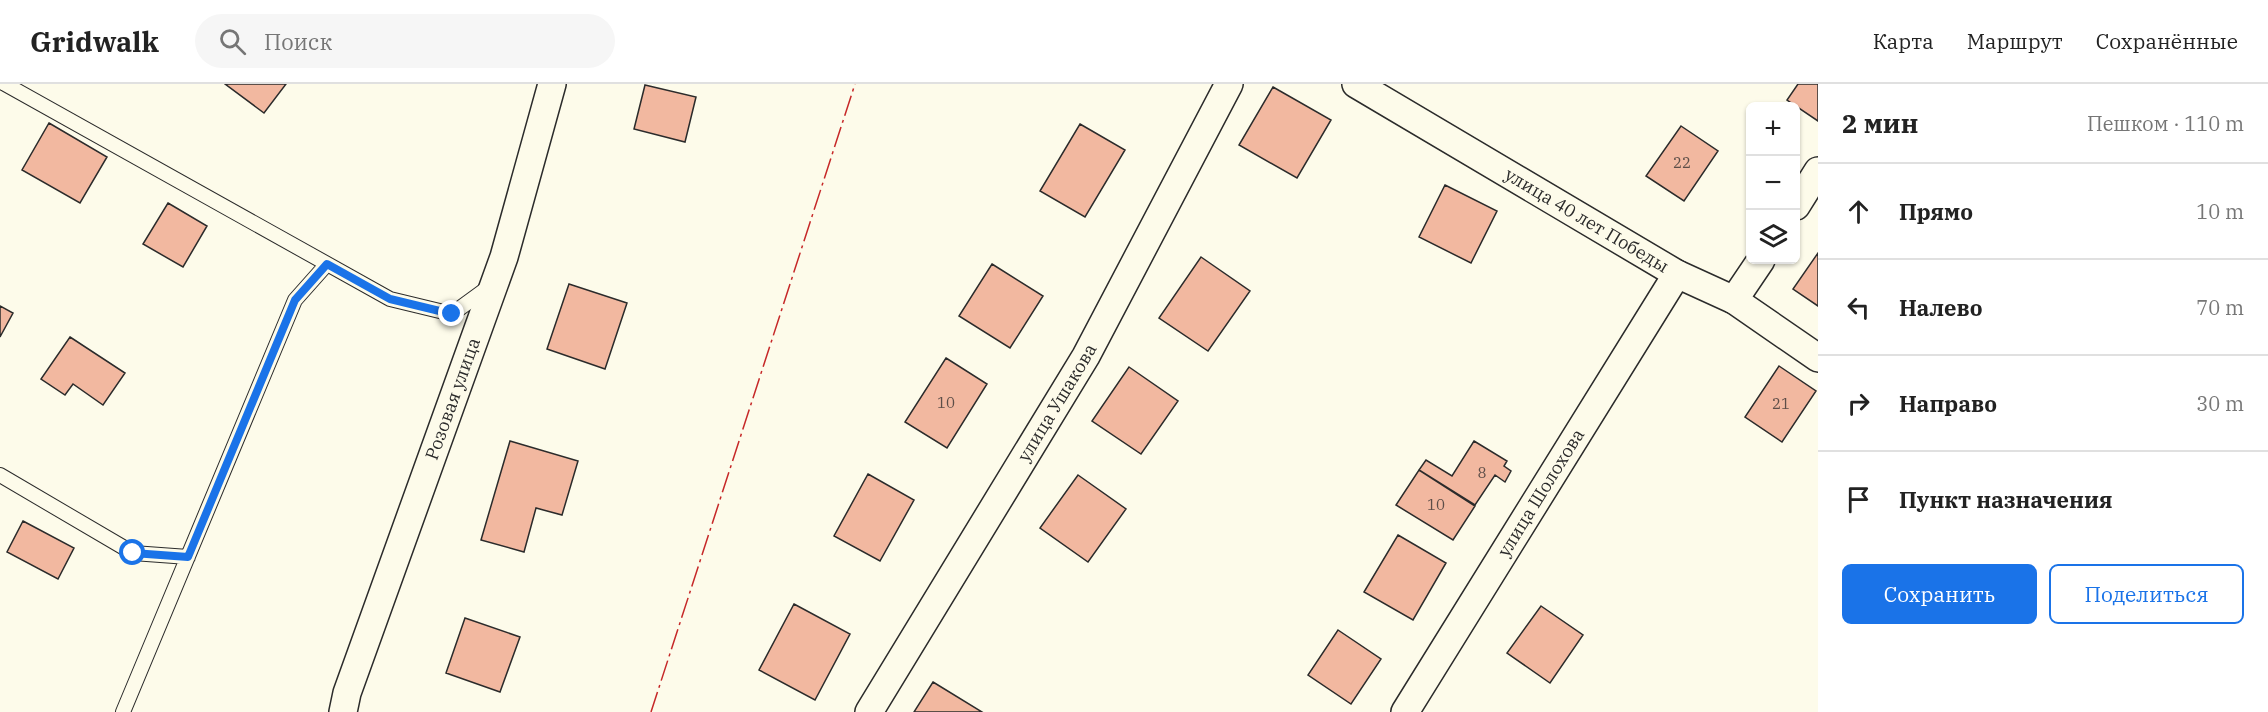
<!DOCTYPE html>
<html lang="ru">
<meta charset="utf-8">
<style>
body{margin:0;font-family:"IBM Plex Serif",serif;background:#f6f6f6;color:#222}
.controls{position:absolute;right:18px;top:18px;display:grid;overflow:hidden;border-radius:9px;box-shadow:0 2px 4px #0004}
.controls button{width:54px;height:54px;display:grid;place-items:center;padding:0;border:0;border-bottom:2px solid #e0e0e0;background:#fff;color:#222;font:30px sans-serif}
.stop{position:absolute;width:18px;height:18px;margin:-14px;border:4px solid #1a73e8;border-radius:50%;background:#fff}
.stop.end{background:#1a73e8;border-color:#fff;box-shadow:0 2px 6px #0008}
.list{margin:0;padding:0;list-style:none}
h2{display:flex;justify-content:space-between;align-items:center;height:78px;margin:0;padding:0 24px;font-size:26px}
h2 small{font-size:20px;font-weight:400;color:#767676}
.list li{display:grid;grid-template-columns:39px 1fr auto;gap:18px;align-items:center;box-sizing:border-box;height:96px;padding:0 24px;border-top:2px solid #e0e0e0}
.list b{display:block;font-size:22px;white-space:nowrap}
.list em{font-size:20px;font-style:normal;color:#767676}
.actions{display:flex;gap:12px;padding:18px 24px}
.actions a{flex:1;padding:14px 0;border:2px solid #1a73e8;border-radius:9px;text-align:center;font-size:21px;color:#1a73e8}
.actions .main{background:#1a73e8;color:#fff}
.icon{flex:none;width:33px;height:33px;fill:none;stroke:currentColor;stroke-width:2;stroke-linecap:round;stroke-linejoin:round}
.map{position:relative;flex:none;width:1818px;height:628px;overflow:hidden}
header{display:flex;align-items:center;gap:36px;box-sizing:border-box;height:84px;padding:0 30px;background:#fff;border-bottom:2px solid #e0e0e0}
header strong{font-size:28px}
nav{display:flex;gap:33px;margin-inline-start:auto;font-size:21px}
.search{width:420px;height:54px;background:#f6f6f6;display:flex;align-items:center;gap:15px;box-sizing:border-box;padding:0 21px;border-radius:33px;color:#767676;font-size:22px}
main{display:flex}
aside{flex:1;background:#fff}
.map>svg:first-child{display:block}
</style>
<header>
<strong>Gridwalk</strong>
<div class="search"><svg class="icon" aria-label="search" viewBox="0 0 24 24"><circle cx="10" cy="10" r="6"/><path d="M15 15l6 6"/></svg>Поиск</div>
<nav><a>Карта</a><a>Маршрут</a><a>Сохранённые</a></nav>
</header>
<main>
<div class="map">
<svg width="1818" height="628" viewBox="0 0 1818 628">
<rect width="100%" height="100%" fill="#fdfbea"/>
<!-- building -->
<path fill="#f2b8a0" stroke="#2b2b2b" stroke-width="1.5" d="M 225,0 L 286,0 L 264,29 Z
M 1798,0 L 1818,0 L 1818,37 L 1787,16 Z
M 645,1 L 696,13 L 685,58 L 634,45 Z
M 1273,3 L 1331,36 L 1297,94 L 1239,61 Z
M 49,39 L 107,73 L 80,119 L 22,86 Z
M 1080,40 L 1125,66 L 1085,133 L 1040,107 Z
M 1681,42 L 1718,67 L 1684,117 L 1646,92 Z
M 1445,101 L 1497,127 L 1471,179 L 1419,153 Z
M 168,119 L 207,142 L 183,183 L 143,160 Z
M 1818,169 L 1818,222 L 1793,205 Z
M 1201,173 L 1250,207 L 1208,267 L 1159,234 Z
M 992,180 L 1043,212 L 1010,264 L 959,232 Z
M 569,200 L 627,219 L 605,285 L 547,265 Z
M 0,222 L 13,229 L 0,253 Z
M 70,253 L 125,289 L 103,321 L 73,300 L 65,311 L 41,295 Z
M 946,274 L 987,300 L 947,364 L 905,338 Z
M 1779,282 L 1816,307 L 1782,358 L 1745,333 Z
M 1129,283 L 1178,317 L 1141,370 L 1092,337 Z
M 510,357 L 578,377 L 562,431 L 536,424 L 524,468 L 481,456 Z
M 1474,357 L 1507,377 L 1504,382 L 1511,387 L 1505,398 L 1495,391 L 1475,421 L 1419,386 L 1426,376 L 1452,392 Z
M 1419,386 L 1475,422 L 1453,456 L 1396,421 Z
M 868,390 L 914,416 L 880,477 L 834,452 Z
M 1078,391 L 1126,425 L 1088,478 L 1040,444 Z
M 23,437 L 74,464 L 58,495 L 7,468 Z
M 1398,451 L 1446,479 L 1413,536 L 1364,508 Z
M 794,520 L 850,550 L 815,616 L 759,586 Z
M 1541,522 L 1583,551 L 1550,599 L 1507,569 Z
M 465,534 L 520,553 L 500,608 L 446,589 Z
M 1338,546 L 1381,575 L 1351,620 L 1308,591 Z
M 933,598 L 982,628 L 914,628 Z"/>
<g fill="none" stroke-linecap="round" stroke-linejoin="round">
<defs>
<path id="service" d="M 5,0 L 390,215 L 452,230 L 489,203
M 0,391 L 133,469 L 188,473
M 123,628 L 295,216 L 327,180"/>
<g id="minor">
<path id="s1" d="M 1356,0 L 1677,190 L 1734,216 L 1818,274"/>
<path d="M 1796,122 L 1818,87"/>
<path d="M 1734,216 L 1761,176"/>
<path id="s2" d="M 343,628 L 347,609 L 504,173 L 552,0"/>
<path id="s3" d="M 869,628 L 1086,272 L 1229,0"/>
<path id="s4" d="M 1405,628 L 1677,190"/>
</g>
</defs>
<!-- service casing -->
<use href="#service" stroke="#2b2b2b" stroke-width="16"/>
<!-- minor casing -->
<use href="#minor" stroke="#2b2b2b" stroke-width="30"/>
<!-- service -->
<use href="#service" stroke="#fdfbea" stroke-width="14"/>
<!-- minor -->
<use href="#minor" stroke="#fdfbea" stroke-width="27"/>
<!-- power -->
<path stroke="#c62828" stroke-width="1.5" stroke-dasharray="21 4.5 3 4.5" stroke-linecap="butt" d="M 651,628 L 855,0"/>
</g>
<g fill="none" stroke-linecap="round" stroke-linejoin="round">
<!-- route -->
<path stroke="#1a73e8" stroke-width="8" d="M 133,469 L 188,473 L 295,216 L 327,180 L 390,215 L 452,230"/>
</g>
<g text-anchor="middle" stroke-width="4.5" stroke-linejoin="round" paint-order="stroke">
<!-- number labels -->
<g font-size="15" fill="#5d4e48">
<text x="1682" y="84">22</text>
<text x="946" y="324">10</text>
<text x="1781" y="325">21</text>
<text x="1482" y="394">8</text>
<text x="1436" y="426">10</text>
</g>
<!-- street labels -->
<g font-size="18" fill="#2b2b2b" stroke="#fdfbea">
<text dy="6" stroke="none"><textPath href="#s1" startOffset="268">улица 40 лет Победы</textPath></text>
<text dy="6" stroke="none"><textPath href="#s2" startOffset="332">Розовая улица</textPath></text>
<text dy="6" stroke="none"><textPath href="#s3" startOffset="362">улица Ушакова</textPath></text>
<text dy="6" stroke="none"><textPath href="#s4" startOffset="258">улица Шолохова</textPath></text>
</g>
</g>
</svg>
<div class="controls">
<button>+</button>
<button>−</button>
<button><svg class="icon" aria-label="layers" viewBox="0 0 24 24"><path d="M12 4l9 5-9 5-9-5zM3 14l9 5 9-5"/></svg></button>
</div>
<div class="stop" style="left:133px;top:469px"></div>
<div class="stop end" style="left:452px;top:230px"></div>
</div>
<aside>
<h2>2 мин<small>Пешком · 110 m</small></h2>
<ul class="list">
<li><svg class="icon" aria-label="ahead" viewBox="0 0 24 24"><path d="M12 20V5M6 11l6-6 6 6"/></svg><div><b>Прямо</b></div><em>10 m</em></li>
<li><svg class="icon" aria-label="left" viewBox="0 0 24 24"><path d="M17 20v-9H6M10 6l-5 5 5 5"/></svg><div><b>Налево</b></div><em>70 m</em></li>
<li><svg class="icon" aria-label="right" viewBox="0 0 24 24"><path d="M7 20v-9h11M14 6l5 5-5 5"/></svg><div><b>Направо</b></div><em>30 m</em></li>
<li><svg class="icon" aria-label="arrive" viewBox="0 0 24 24"><path d="M6 21V4h12l-3 4 3 4H6"/></svg><div><b>Пункт назначения</b></div></li>
</ul>
<div class="actions"><a class="main">Сохранить</a><a>Поделиться</a></div>
</aside>
</main>
